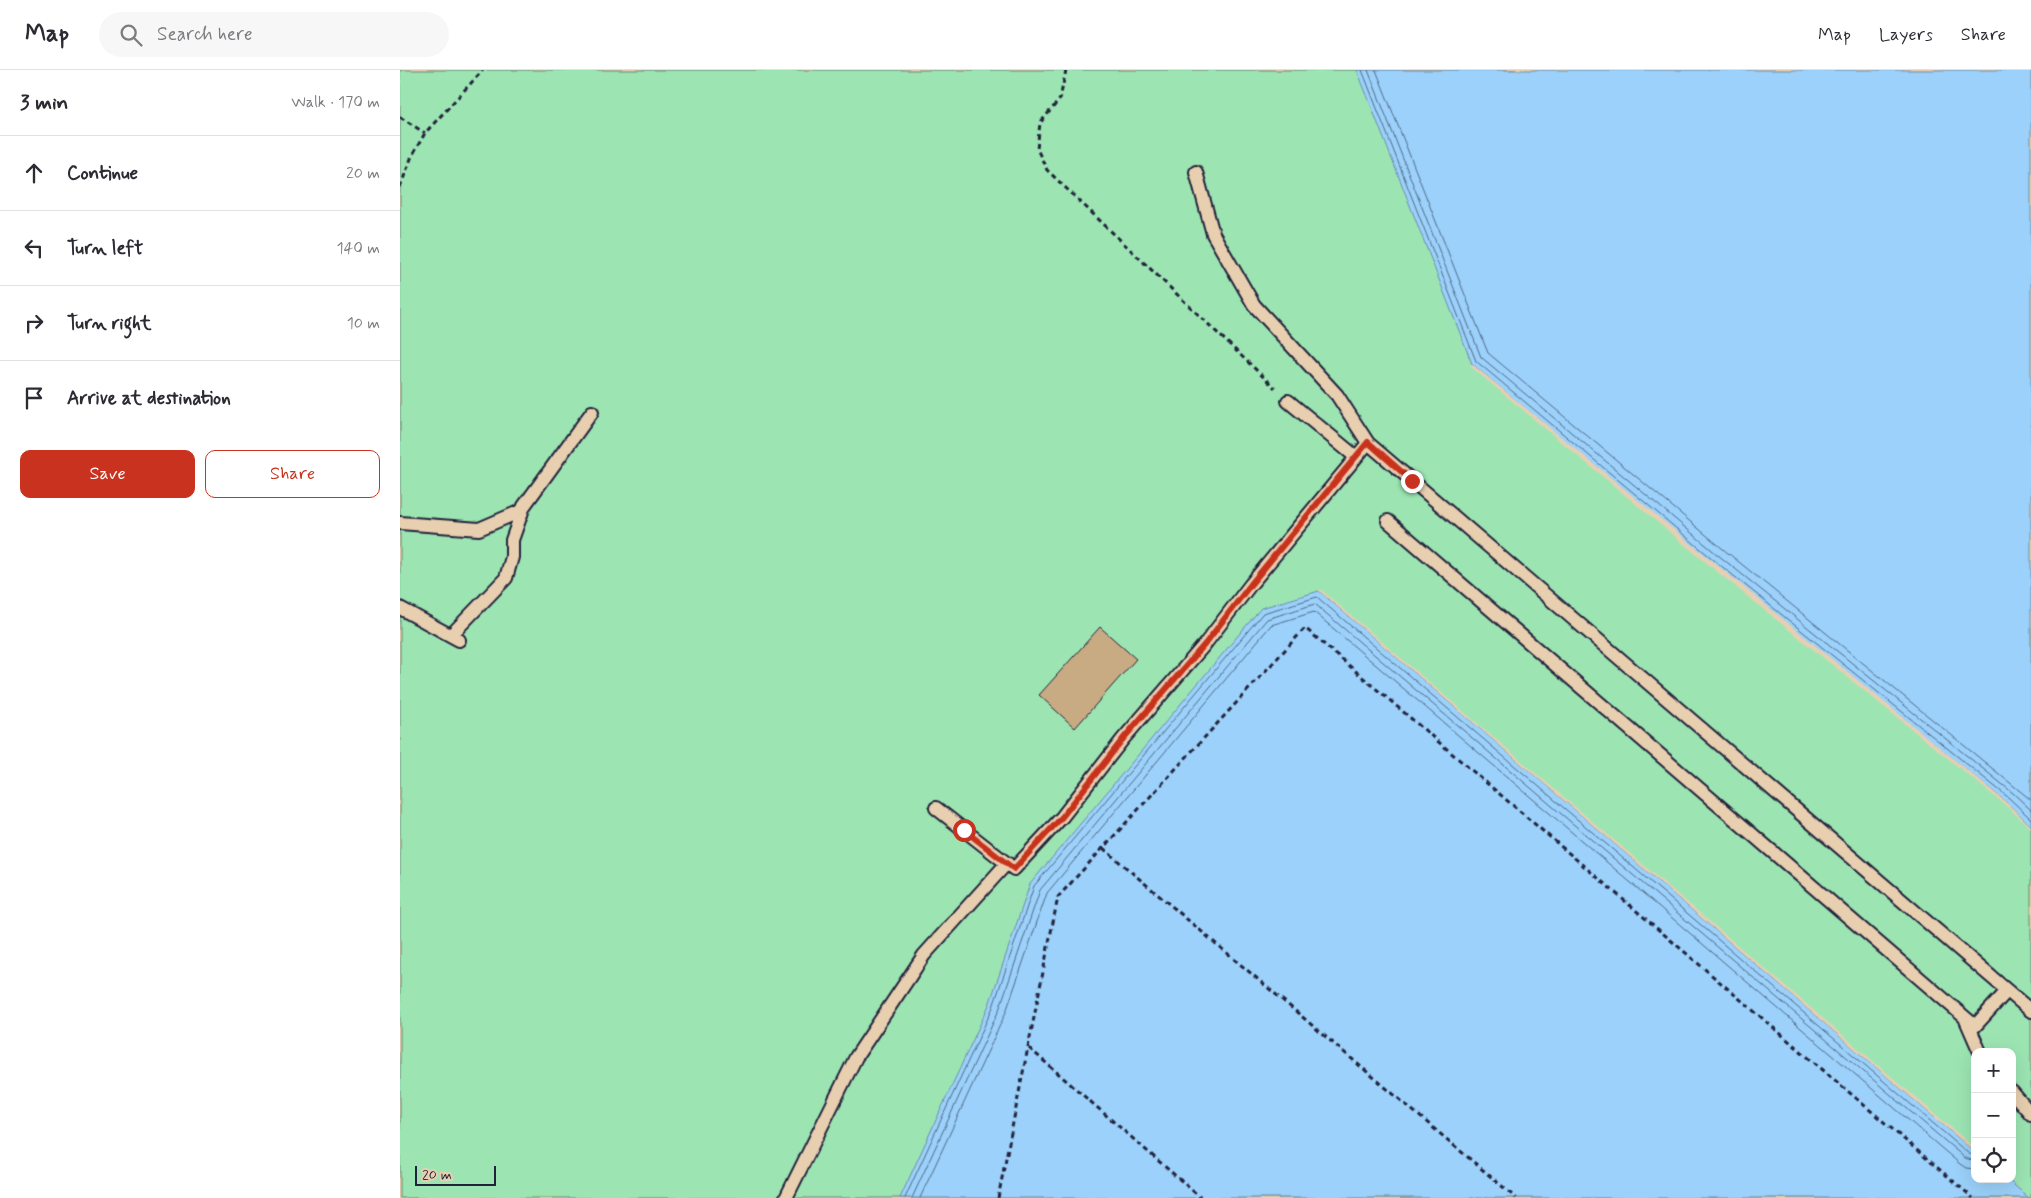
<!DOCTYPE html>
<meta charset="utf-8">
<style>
body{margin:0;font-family:Mynerve,sans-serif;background:#f7f7f7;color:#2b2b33}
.controls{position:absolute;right:15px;bottom:15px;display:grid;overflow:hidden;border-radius:10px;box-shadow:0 5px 20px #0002}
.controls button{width:45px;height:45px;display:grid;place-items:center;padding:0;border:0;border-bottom:1px solid #e1e1e2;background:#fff;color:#2b2b33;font:25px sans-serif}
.scale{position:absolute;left:15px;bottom:12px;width:81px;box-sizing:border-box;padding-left:5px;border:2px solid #22223b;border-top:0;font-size:14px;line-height:18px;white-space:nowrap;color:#22223b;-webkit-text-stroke:4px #e8cfb0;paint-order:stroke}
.stop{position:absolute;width:15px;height:15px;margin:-11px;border:4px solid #c8321e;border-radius:50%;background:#fff}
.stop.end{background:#c8321e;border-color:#fff;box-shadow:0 1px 5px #0008}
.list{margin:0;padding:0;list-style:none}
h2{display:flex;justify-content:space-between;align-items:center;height:65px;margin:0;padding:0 20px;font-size:21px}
h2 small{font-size:16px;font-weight:400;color:#7c7c81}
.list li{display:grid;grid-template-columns:32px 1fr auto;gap:15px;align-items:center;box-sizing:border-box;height:75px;padding:0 20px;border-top:1px solid #e1e1e2}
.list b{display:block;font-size:19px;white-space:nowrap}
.list em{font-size:16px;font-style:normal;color:#7c7c81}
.actions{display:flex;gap:10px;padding:15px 20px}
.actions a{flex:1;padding:11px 0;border:1px solid #c8321e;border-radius:10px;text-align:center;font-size:18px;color:#c8321e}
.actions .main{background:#c8321e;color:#fff}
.icon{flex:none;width:28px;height:28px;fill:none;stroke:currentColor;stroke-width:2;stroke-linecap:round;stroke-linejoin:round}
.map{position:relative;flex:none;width:1631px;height:1128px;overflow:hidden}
header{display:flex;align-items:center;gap:30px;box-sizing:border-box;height:70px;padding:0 25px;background:#fff;border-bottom:1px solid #e1e1e2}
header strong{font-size:24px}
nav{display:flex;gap:28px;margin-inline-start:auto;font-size:18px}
.search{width:350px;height:45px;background:#f7f7f7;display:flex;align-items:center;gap:12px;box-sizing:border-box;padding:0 18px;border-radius:28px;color:#7c7c81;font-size:19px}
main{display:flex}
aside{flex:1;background:#fff}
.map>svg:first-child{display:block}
</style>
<header>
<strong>Map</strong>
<div class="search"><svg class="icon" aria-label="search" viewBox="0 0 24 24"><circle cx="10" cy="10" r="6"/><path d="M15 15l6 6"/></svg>Search here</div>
<nav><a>Map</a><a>Layers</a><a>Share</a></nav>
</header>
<main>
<aside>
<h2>3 min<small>Walk · 170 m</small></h2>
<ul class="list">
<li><svg class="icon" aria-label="ahead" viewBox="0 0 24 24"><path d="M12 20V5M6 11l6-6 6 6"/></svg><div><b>Continue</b></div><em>20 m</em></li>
<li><svg class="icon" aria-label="left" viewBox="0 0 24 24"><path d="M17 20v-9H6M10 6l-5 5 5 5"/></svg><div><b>Turn left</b></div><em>140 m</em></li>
<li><svg class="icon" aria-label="right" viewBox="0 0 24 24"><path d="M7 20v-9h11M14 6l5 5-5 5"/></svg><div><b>Turn right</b></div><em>10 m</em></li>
<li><svg class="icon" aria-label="arrive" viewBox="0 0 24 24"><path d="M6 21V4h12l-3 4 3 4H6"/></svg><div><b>Arrive at destination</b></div></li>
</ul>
<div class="actions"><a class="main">Save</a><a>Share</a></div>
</aside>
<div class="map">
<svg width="1631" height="1128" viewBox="0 0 1631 1128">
<rect width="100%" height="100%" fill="#e8cfb0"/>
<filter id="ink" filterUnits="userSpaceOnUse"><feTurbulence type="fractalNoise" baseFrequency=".02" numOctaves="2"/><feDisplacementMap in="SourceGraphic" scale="10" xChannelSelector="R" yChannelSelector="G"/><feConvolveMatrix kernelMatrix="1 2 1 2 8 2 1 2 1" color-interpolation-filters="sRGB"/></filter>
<g filter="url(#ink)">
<!-- green -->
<path fill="#9ce5b3" stroke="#5f8477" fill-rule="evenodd" d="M 0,0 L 1115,0 L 1631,557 L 1631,1128 L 0,1128 ZM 1575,982 L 1612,982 L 1612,1109 L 1575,1109 Z"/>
<!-- water -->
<path fill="#9bd1fa" stroke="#6b8bae" d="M 957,0 L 1631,0 L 1631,756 L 1606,732 L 1311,494 L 1072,294 Z
M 919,521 L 1575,1082 L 1575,1109 L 1607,1109 L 1629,1128 L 500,1128 L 589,935 L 630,814 L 861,538 Z"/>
<!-- pier -->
<path fill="#e8cfb0" d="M 1072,294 L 1606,732 L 1631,756 L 1631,758 L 1604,734 L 1309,495 L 1070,296 Z
M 920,519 L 1575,1078 L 1575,1082 L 919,521 Z"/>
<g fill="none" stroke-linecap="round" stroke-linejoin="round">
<!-- shore -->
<path stroke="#526887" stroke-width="1" d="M 962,0 L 1076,291 L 1314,490 L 1609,728 L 1631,749
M 968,0 L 1081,287 L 1318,485 L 1613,723 L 1631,740
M 976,0 L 1088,283 L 1323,479 L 1631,730
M 505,1128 L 593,937 L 634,816 L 863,543 L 917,527 L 1569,1084 L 1575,1085
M 512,1128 L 599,940 L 640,820 L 867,549 L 915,534 L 1565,1088 L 1575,1091
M 520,1128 L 606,942 L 647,823 L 871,555 L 914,542 L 1560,1094 L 1566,1098 L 1575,1099"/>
</g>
<!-- building -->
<path fill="#c8ab82" stroke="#22223b" d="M 700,557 L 736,589 L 675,658 L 639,625 Z"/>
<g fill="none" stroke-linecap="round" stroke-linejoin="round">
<defs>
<path id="service" d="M 796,102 L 813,164 L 854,235 L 937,325 L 968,373
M 888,331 L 956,387
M 988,451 L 1575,956 L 1607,921
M 0,453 L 79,459 L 121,441
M 0,538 L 59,570
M 51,565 L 106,508 L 112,487 L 112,470 L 124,436 L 192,342
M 536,738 L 614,799 L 662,747 L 723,669 L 805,574 L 851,514 L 968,373 L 1631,941
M 1566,950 L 1580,982
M 1612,1022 L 1631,1044
M 386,1128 L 456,987 L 524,885 L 607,793"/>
</defs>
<!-- service casing -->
<use href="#service" stroke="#22223b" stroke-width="16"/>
<!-- path -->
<path stroke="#22223b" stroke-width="3" stroke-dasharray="5 4" stroke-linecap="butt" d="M 666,0 L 660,29 L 640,53 L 637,79 L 647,100 L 875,318
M 0,47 L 25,63
M 0,117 L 12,86 L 25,63 L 83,0
M 703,778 L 1116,1128
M 629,978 L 801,1128
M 598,1128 L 658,827 L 905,558 L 1573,1128"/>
<!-- service -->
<use href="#service" stroke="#e8cfb0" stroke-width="12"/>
</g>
</g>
<g fill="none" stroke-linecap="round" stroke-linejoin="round" filter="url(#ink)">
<!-- route -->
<path stroke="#c8321e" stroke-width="6" d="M 564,760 L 614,799 L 662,747 L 723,669 L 805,574 L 851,514 L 968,372 L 1012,411"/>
</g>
</svg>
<div class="controls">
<button>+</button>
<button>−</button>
<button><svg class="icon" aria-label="locate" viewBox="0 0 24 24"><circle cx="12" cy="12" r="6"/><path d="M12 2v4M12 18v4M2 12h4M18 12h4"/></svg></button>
</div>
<div class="scale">20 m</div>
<div class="stop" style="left:564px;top:760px"></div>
<div class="stop end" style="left:1012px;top:411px"></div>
</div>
</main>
